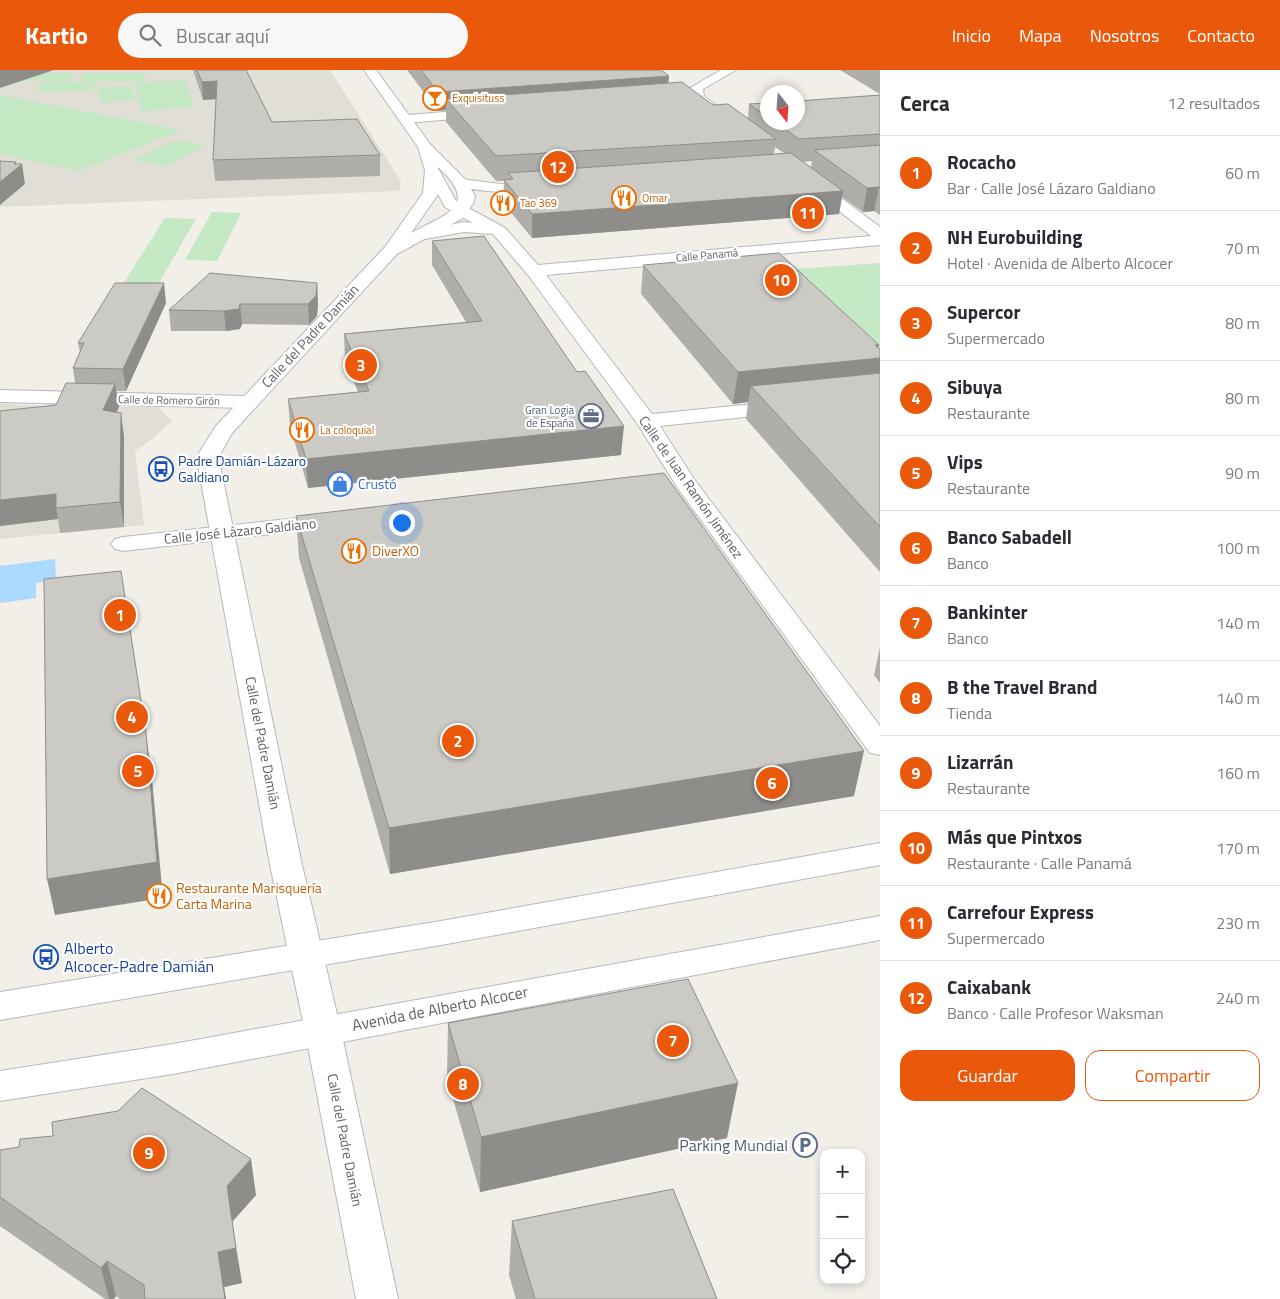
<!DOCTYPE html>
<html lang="es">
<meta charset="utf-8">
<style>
body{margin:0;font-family:"Titillium Web",sans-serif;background:#f7f7f7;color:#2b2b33}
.controls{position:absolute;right:15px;bottom:15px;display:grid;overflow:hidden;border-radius:10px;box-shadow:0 2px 8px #0003}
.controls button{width:45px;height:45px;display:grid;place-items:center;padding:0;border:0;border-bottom:1px solid #e1e1e2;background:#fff;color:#2b2b33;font:25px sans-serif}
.compass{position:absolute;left:760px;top:15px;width:45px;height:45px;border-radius:50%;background:#fff;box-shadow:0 2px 8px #0003;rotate:163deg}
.you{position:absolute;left:401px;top:452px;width:18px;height:18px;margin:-12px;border:4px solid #fff;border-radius:50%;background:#1a73e8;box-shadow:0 0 0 8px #1a73e833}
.badge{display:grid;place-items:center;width:32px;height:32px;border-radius:50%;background:#ea580c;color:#fff;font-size:16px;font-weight:700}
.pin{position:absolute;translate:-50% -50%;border:2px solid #fff;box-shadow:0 1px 5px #0006}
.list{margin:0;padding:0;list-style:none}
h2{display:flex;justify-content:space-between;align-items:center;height:65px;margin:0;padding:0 20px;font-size:21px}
h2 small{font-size:16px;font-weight:400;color:#7c7c81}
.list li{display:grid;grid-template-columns:32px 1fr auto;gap:15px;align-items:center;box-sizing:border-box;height:75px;padding:0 20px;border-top:1px solid #e1e1e2}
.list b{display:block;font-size:19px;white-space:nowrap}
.list p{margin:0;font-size:16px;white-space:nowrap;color:#7c7c81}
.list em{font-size:16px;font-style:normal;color:#7c7c81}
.actions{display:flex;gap:10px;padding:15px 20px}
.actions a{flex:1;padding:11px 0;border:1px solid #ea580c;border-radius:15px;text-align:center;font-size:18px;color:#ea580c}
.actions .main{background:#ea580c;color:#fff}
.icon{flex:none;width:28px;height:28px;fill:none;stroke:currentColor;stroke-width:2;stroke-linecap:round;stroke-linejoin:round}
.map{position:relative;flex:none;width:880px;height:1229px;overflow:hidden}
header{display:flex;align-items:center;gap:30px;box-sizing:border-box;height:70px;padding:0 25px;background:#ea580c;color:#fff}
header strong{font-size:24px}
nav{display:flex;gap:28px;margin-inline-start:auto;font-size:18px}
.search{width:350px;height:45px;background:#f7f7f7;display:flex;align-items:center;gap:12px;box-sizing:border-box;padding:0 18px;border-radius:28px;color:#7c7c81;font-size:19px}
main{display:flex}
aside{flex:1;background:#fff}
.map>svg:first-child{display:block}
</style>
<header>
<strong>Kartio</strong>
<div class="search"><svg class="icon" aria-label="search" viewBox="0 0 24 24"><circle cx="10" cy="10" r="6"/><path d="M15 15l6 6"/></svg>Buscar aquí</div>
<nav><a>Inicio</a><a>Mapa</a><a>Nosotros</a><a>Contacto</a></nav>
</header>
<main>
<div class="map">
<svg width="880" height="1229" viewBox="0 0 880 1229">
<rect width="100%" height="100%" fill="#f1efe8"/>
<!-- education -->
<path fill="#e1ded6" d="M 0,0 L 330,0 L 401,111 L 399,121 L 0,137 Z
M 0,333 L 40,336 L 158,337 L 172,351 L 151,370 L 135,381 L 144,455 L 0,469 Z"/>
<!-- green -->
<path fill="#c5e8c5" d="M 13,3 L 76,3 L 70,11 L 6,11 Z
M 85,3 L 147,3 L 143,11 L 79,11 Z
M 185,10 L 194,37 L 141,41 L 135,13 Z
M 44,12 L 97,12 L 91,21 L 36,21 Z
M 131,16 L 135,30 L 100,33 L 97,18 Z
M 0,25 L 182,60 L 79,101 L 0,84 Z
M 176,70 L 207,75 L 166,96 L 133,90 Z
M 212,142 L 241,143 L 217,191 L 185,190 Z
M 165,148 L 196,149 L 153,223 L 118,222 Z
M 880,193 L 880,292 L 779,200 Z"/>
<!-- water -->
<path fill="#aadaff" d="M 55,489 L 56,510 L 36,513 L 36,528 L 0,533 L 0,496 Z"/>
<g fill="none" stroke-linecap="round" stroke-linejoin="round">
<defs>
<path id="minor" d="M 721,0 L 736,0 L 703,19 L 704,26 L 730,47 L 723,51 L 694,31 L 690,18 Z
M 482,39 L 487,40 L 489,43 L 487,46 L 407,53 L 400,49 L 407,45 Z
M 432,96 L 439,100 L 456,131 L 505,158 L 538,195 L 871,166 L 807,116 L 805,113 L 812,109 L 817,110 L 880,157 L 880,175 L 546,205 L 652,344 L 784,331 L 791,333 L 794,337 L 791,341 L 784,343 L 660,356 L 694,409 L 880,656 L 880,685 L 870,683 L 677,417 L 637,353 L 528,205 L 493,164 L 464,162 L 425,169 L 419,167 L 417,164 L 419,161 L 464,152 L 473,153 L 445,137 L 425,100 Z
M 461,109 L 501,114 L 542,112 L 549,116 C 540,129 472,120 456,116 L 454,113 Z
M 0,320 L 248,326 L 255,328 L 258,332 L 255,336 L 248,338 L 0,332 Z
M 333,444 L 341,446 L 345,451 L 341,456 L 123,481 L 115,479 L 111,474 L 115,469 L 123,467 Z"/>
<path id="tertiary" d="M 364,0 L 376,0 L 430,74 L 466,110 L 475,126 L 474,132 L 463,148 L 397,184 L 232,363 L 221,383 L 220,395 L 302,795 L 341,961 L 398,1229 L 356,1229 L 305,961 L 270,795 L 198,395 L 199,383 L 216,356 L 385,177 L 423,123 L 425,100 L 418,77 ZM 438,97 C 481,136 446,144 411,163 L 439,123 Z"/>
<path id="secondary" d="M 880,773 L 880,795 L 441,875 L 0,950 L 0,922 L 441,851 Z
M 880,846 L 880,870 L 173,1004 L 0,1031 L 0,1001 L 173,974 Z"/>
</defs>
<!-- minor casing -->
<use href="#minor" stroke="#b5b8bc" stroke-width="2"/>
<!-- tertiary casing -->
<use href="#tertiary" stroke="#b5b8bc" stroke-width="2"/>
<!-- secondary casing -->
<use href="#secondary" stroke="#b6babf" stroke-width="2"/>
<!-- minor -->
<use href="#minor" fill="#fff" fill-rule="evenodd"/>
<!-- tertiary -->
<use href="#tertiary" fill="#fff" fill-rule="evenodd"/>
<!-- secondary -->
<use href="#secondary" fill="#fff" fill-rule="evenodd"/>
</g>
<!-- wall -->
<path fill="#afaea9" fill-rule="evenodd" d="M 193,0 L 246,0 L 272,52 L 380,85 L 380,106 L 215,111 L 213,90 L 216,29 L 203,30 Z
M 407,0 L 661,0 L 669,6 L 668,13 L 713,35 L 748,48 L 749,34 L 768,33 L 768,52 L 798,52 L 880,25 L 880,145 L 874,141 L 863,142 L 842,127 L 839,144 L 532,168 L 503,133 L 504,111 L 496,111 L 446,52 L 446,40 L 438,41 ZM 775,77 L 784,83 L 774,84 ZM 812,91 L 811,98 L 802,92 Z
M 840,0 L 880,0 L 880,24 Z
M 432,171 L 621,385 L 308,418 L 290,356 L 288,329 L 358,322 L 345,290 L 344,264 L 466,252 L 432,195 Z
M 643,195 L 879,278 L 880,279 L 880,502 L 746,349 L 748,332 L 733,334 L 641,224 Z
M 317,213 L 318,233 L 317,246 L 309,255 L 242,254 L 240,259 L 226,261 L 171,261 L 169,240 Z
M 166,233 L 126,321 L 116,321 L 119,337 L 116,342 L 124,366 L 124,457 L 60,463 L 58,449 L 0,456 L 0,341 L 56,335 L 75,313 L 73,298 L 80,282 L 78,273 Z
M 296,446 L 854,726 L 390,804 L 299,488 Z
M 880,577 L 880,613 L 874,605 Z
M 448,953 L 727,1068 L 480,1122 L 447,1008 Z
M 0,1080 L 256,1125 L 232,1152 L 242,1213 L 224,1217 L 226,1229 L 120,1229 L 116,1226 L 114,1229 L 105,1229 L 0,1156 Z
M 512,1151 L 717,1229 L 516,1229 L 509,1205 Z"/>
<!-- shaded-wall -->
<path fill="#8f8d8a" d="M 0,0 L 54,0 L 0,18 Z
M 669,6 L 667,25 L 446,29 L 446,40 L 438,41 L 438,22 Z
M 217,11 L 218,29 L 203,30 L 202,12 Z
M 16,92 L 17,98 L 22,94 L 25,114 L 0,135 L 0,112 Z
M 879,117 L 874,141 L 863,142 L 867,118 Z
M 843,121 L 839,144 L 532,168 L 532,144 Z
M 164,213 L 166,233 L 126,321 L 123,299 Z
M 317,213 L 318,233 L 317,246 L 309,255 L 308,234 Z
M 240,234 L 242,254 L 240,259 L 226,261 L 224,241 Z
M 875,275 L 879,275 L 877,289 L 880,288 L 880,320 L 751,316 L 748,332 L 733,334 L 738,302 Z
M 115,314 L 119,337 L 106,364 L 103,340 Z
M 121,343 L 124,366 L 124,457 L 120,432 Z
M 624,356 L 621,385 L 308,418 L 306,389 Z
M 56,424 L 56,438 L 58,449 L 0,456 L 0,430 Z
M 121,501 L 151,698 L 163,828 L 55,845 L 47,809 Z
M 864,681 L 854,726 L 390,804 L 389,758 Z
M 738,1013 L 727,1068 L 480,1122 L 481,1067 Z
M 251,1089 L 256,1125 L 232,1152 L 227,1116 Z
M 236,1178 L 242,1213 L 224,1217 L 226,1229 L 223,1229 L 218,1182 Z
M 107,1191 L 116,1226 L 114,1229 L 109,1229 L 101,1198 Z"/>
<!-- building -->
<path fill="#cccac5" stroke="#8f8d8a" d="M 197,0 L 246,0 L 272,52 L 357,49 L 380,85 L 213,90 L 217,11 L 202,12 Z
M 421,0 L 661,0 L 669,6 L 438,22 Z
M 682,12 L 713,35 L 728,34 L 776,69 L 496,86 L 446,29 Z
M 880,25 L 880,64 L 799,69 L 775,52 L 798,52 L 798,31 Z
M 768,33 L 768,47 L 749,34 Z
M 880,75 L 880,118 L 879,117 L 867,118 L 814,80 Z
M 791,83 L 843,121 L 532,144 L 504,110 L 513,109 L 508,103 Z
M 0,91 L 16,92 L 14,94 L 22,94 L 0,112 Z
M 484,166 L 577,302 L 585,301 L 624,356 L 306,389 L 288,329 L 369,321 L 344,264 L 482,251 L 432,171 Z
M 779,183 L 879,275 L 875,275 L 880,279 L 880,288 L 738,302 L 643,195 Z
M 210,203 L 317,213 L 316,226 L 308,234 L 240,234 L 239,239 L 224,241 L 169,240 Z
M 115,213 L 164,213 L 123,299 L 73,298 L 84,273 L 78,273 Z
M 880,303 L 880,457 L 751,316 Z
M 66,313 L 115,314 L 103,340 L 121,343 L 120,432 L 56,438 L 56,424 L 0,430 L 0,341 L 56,335 Z
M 664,403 L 864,681 L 389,758 L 296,446 Z
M 121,501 L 146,663 L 157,792 L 47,809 L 44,509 Z
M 688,909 L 738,1013 L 481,1067 L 448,953 Z
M 142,1018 L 251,1089 L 227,1116 L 236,1178 L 218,1182 L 225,1229 L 145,1229 L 144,1215 L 107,1191 L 101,1198 L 0,1127 L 0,1080 L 19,1077 L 20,1069 L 53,1066 L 52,1052 L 118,1041 Z
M 673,1119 L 717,1229 L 535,1229 L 512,1151 Z"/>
<!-- icons -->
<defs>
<symbol id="bar-ring" viewBox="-11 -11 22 22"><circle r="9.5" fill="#fff" stroke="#e8710a" stroke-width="1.5"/><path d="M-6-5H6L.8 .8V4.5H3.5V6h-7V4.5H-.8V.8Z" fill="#e8710a"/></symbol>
<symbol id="restaurant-ring" viewBox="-11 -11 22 22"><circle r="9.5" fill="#fff" stroke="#e8710a" stroke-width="1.5"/><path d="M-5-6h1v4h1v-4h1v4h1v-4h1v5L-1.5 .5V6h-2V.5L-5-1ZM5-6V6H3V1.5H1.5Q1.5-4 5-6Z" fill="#e8710a"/></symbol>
<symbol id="office-ring" viewBox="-11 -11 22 22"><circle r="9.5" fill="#fff" stroke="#5c6f8a" stroke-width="1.5"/><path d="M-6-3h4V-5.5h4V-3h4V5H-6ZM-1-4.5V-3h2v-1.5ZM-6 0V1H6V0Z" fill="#5c6f8a"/></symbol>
<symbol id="bus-ring" viewBox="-11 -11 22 22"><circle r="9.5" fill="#fff" stroke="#1a4fb4" stroke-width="1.5"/><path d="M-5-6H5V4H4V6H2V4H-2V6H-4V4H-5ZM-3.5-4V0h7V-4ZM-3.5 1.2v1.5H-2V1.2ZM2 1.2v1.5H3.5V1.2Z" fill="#1a4fb4"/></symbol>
<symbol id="shop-ring" viewBox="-11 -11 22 22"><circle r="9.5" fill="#fff" stroke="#3f7fe0" stroke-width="1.5"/><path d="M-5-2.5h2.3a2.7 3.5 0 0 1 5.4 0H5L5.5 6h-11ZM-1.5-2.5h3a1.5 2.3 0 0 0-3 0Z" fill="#3f7fe0"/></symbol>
<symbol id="parking-ring" viewBox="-11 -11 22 22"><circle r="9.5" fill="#fff" stroke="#5c6f8a" stroke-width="1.5"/><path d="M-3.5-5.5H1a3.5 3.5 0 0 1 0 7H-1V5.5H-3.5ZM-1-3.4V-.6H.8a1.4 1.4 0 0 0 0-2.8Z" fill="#5c6f8a"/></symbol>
</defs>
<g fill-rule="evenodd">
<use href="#bar-ring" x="421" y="14" width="28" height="28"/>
<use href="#restaurant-ring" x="610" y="114" width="28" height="28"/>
<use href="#restaurant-ring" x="489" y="119" width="28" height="28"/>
<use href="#office-ring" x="577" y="332" width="28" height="28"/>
<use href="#restaurant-ring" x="288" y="346" width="28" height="28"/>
<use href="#bus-ring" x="147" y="385" width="28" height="28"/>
<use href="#shop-ring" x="326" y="400" width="28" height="28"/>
<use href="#restaurant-ring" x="340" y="467" width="28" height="28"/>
<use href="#restaurant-ring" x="145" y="812" width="28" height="28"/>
<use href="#bus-ring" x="32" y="873" width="28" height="28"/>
<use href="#parking-ring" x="791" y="1061" width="28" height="28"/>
</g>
<g text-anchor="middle" stroke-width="4.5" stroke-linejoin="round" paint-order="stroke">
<!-- far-food labels -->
<g font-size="11" fill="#c56008" stroke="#fff" text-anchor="start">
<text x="452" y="32">Exquisituss</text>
<text x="642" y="132">Omar</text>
<text x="520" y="137">Tao 369</text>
<text x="320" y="364">La coloquial</text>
</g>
<!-- far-street labels -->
<g font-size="11" fill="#5f6368" stroke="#fff">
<text transform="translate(707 185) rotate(-5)" y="4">Calle Panamá</text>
<text transform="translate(169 330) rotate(1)" y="4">Calle de Romero Girón</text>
</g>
<!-- far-service labels -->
<g font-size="11" fill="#4e5e75" stroke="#fff" text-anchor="end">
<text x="574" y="344">Gran Logia<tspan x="574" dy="13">de España</tspan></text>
</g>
<!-- street labels -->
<g font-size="14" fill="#5f6368" stroke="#fff">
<text transform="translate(310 266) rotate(-47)" y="5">Calle del Padre Damián</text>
<text transform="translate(691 417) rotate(55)" y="5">Calle de Juan Ramón Jiménez</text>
<text transform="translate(240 461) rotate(-6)" y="5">Calle José Lázaro Galdiano</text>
<text transform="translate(263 673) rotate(79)" y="5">Calle del Padre Damián</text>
<text transform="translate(345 1070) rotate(79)" y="5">Calle del Padre Damián</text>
</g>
<!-- transit labels -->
<g font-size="14" fill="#164399" stroke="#fff" text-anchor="start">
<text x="178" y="396">Padre Damián-Lázaro<tspan x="178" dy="16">Galdiano</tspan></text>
</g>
<!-- shop labels -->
<g font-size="14" fill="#366cbe" stroke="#fff" text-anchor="start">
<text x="358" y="419">Crustó</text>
</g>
<!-- food labels -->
<g font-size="14" fill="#c56008" stroke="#fff" text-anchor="start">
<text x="372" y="486">DiverXO</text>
<text x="176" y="823">Restaurante Marisquería<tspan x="176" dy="16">Carta Marina</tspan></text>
</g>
<!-- near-transit labels -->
<g font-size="16" fill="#164399" stroke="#fff" text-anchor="start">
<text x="64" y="884">Alberto<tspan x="64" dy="18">Alcocer-Padre Damián</tspan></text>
</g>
<!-- near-street labels -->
<g font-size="16" fill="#5f6368" stroke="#fff">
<text transform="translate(440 938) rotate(-11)" y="6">Avenida de Alberto Alcocer</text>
</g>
<!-- near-service labels -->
<g font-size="16" fill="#4e5e75" stroke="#fff" text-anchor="end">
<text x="788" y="1081">Parking Mundial</text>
</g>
</g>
</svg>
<div class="controls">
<button>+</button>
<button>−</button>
<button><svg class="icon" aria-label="locate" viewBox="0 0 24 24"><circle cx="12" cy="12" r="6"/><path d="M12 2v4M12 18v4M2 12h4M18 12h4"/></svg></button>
</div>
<svg class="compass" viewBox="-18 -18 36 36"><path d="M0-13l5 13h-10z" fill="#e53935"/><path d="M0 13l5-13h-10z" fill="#7c7c81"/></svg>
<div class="you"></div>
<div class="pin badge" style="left:120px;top:545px">1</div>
<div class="pin badge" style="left:458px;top:671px">2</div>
<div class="pin badge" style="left:361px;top:295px">3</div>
<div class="pin badge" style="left:132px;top:647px">4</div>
<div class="pin badge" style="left:138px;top:701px">5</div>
<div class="pin badge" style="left:772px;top:713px">6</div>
<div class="pin badge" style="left:673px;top:971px">7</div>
<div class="pin badge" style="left:463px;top:1014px">8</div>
<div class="pin badge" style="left:149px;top:1083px">9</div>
<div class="pin badge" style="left:781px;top:210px">10</div>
<div class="pin badge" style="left:808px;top:143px">11</div>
<div class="pin badge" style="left:558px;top:97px">12</div>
</div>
<aside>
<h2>Cerca<small>12 resultados</small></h2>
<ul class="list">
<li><span class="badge">1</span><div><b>Rocacho</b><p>Bar · Calle José Lázaro Galdiano</p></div><em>60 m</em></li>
<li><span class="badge">2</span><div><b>NH Eurobuilding</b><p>Hotel · Avenida de Alberto Alcocer</p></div><em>70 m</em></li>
<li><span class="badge">3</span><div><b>Supercor</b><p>Supermercado</p></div><em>80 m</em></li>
<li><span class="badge">4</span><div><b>Sibuya</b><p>Restaurante</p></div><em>80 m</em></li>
<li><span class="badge">5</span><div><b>Vips</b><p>Restaurante</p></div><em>90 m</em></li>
<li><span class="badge">6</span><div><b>Banco Sabadell</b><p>Banco</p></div><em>100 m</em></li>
<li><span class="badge">7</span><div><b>Bankinter</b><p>Banco</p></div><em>140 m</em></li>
<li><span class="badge">8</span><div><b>B the Travel Brand</b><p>Tienda</p></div><em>140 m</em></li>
<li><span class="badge">9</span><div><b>Lizarrán</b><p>Restaurante</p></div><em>160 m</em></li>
<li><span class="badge">10</span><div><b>Más que Pintxos</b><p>Restaurante · Calle Panamá</p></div><em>170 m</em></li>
<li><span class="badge">11</span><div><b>Carrefour Express</b><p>Supermercado</p></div><em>230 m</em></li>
<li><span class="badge">12</span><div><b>Caixabank</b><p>Banco · Calle Profesor Waksman</p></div><em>240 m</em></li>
</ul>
<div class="actions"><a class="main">Guardar</a><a>Compartir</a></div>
</aside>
</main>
